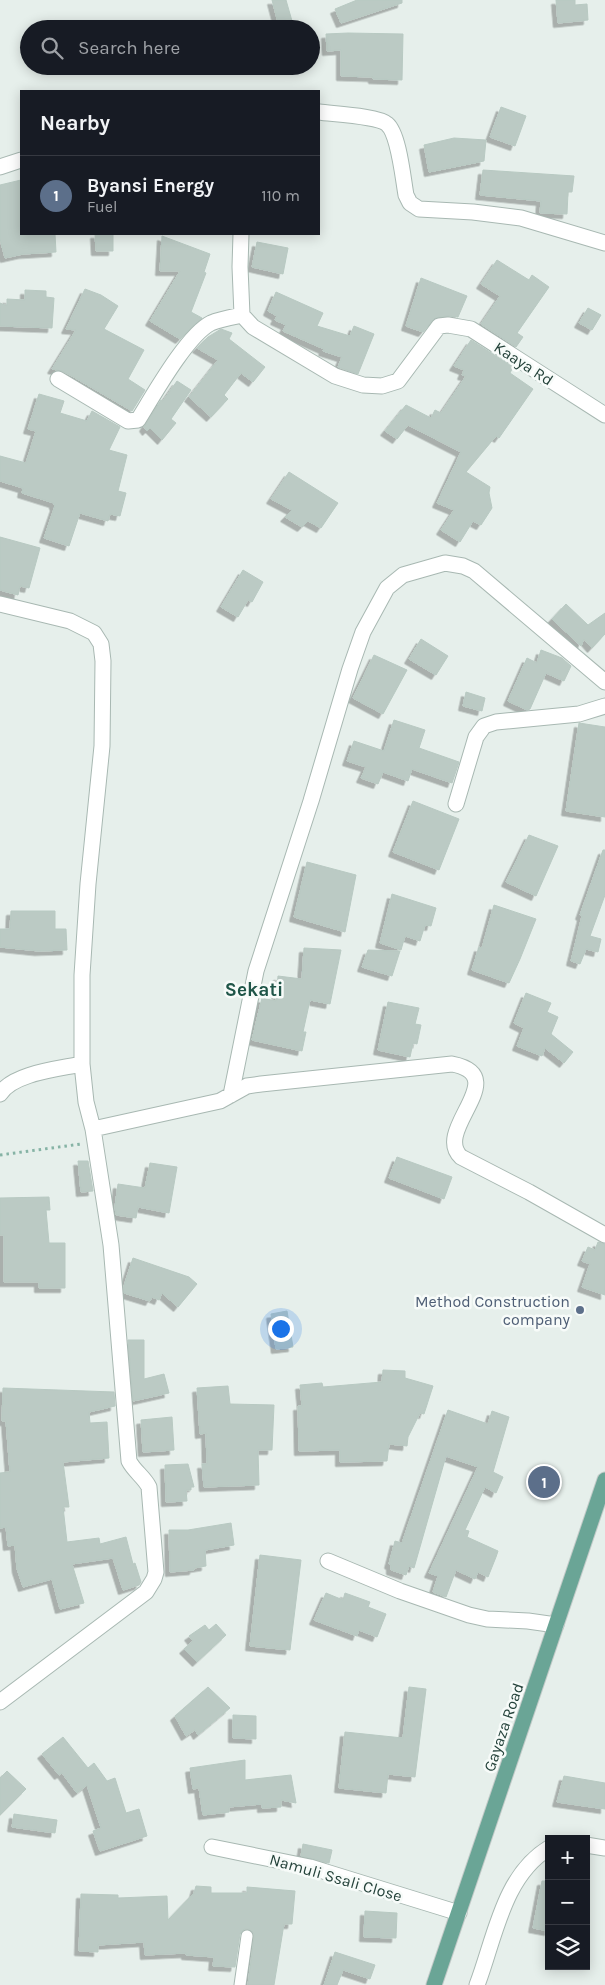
<!DOCTYPE html>
<meta charset="utf-8">
<style>
body{margin:0;font-family:Karla,sans-serif;background:#242831;color:#f1f3f6}
.controls{position:absolute;right:15px;bottom:15px;display:grid;overflow:hidden;border-radius:0px;box-shadow:0 2px 12px #0003}
.controls button{width:45px;height:45px;display:grid;place-items:center;padding:0;border:0;border-bottom:1px solid #363941;background:#171b24;color:#f1f3f6;font:25px sans-serif}
.you{position:absolute;left:280px;top:1328px;width:18px;height:18px;margin:-12px;border:4px solid #fff;border-radius:50%;background:#1a73e8;box-shadow:0 0 0 8px #1a73e833}
.badge{display:grid;place-items:center;width:32px;height:32px;border-radius:50%;background:#f4845f;color:#fff;font-size:16px;font-weight:700}
.pin{position:absolute;translate:-50% -50%;border:2px solid #fff;box-shadow:0 1px 5px #0006}
.list{margin:0;padding:0;list-style:none}
h2{display:flex;justify-content:space-between;align-items:center;height:65px;margin:0;padding:0 20px;font-size:21px}
h2 small{font-size:16px;font-weight:400;color:#9ea1a6}
.list li{display:grid;grid-template-columns:32px 1fr auto;gap:15px;align-items:center;box-sizing:border-box;height:80px;padding:0 20px;border-top:1px solid #363941}
.list b{display:block;font-size:19px;white-space:nowrap}
.list p{margin:0;font-size:16px;white-space:nowrap;color:#9ea1a6}
.list em{font-size:16px;font-style:normal;color:#9ea1a6}
.icon{flex:none;width:28px;height:28px;fill:none;stroke:currentColor;stroke-width:2;stroke-linecap:round;stroke-linejoin:round}
.map{position:relative;flex:none;width:605px;height:1985px;overflow:hidden}
.search{position:absolute;background:#171b24;box-shadow:0 2px 12px #0003;left:20px;top:20px;width:300px;height:55px;display:flex;align-items:center;gap:12px;box-sizing:border-box;padding:0 18px;border-radius:28px;color:#9ea1a6;font-size:19px}
.panel{position:absolute;background:#171b24;box-shadow:0 2px 12px #0003;left:20px;top:90px;width:300px;height:145px;border-radius:0px}
.map>svg:first-child{display:block}
</style>
<div class="map">
<svg width="605" height="1985" viewBox="0 0 605 1985">
<defs>
<filter id="shadow"><feDropShadow dx="-4.5" dy="4.5" stdDeviation="0" flood-color="#0004"/></filter>
</defs>
<rect width="100%" height="100%" fill="#e6efeb"/>
<!-- building -->
<path fill="#bbcac4" stroke="#b8c9c2" filter="url(#shadow)" d="M 272,0 L 286,0 L 292,21 L 279,26 Z
M 357,0 L 402,0 L 402,3 L 341,23 L 335,9 Z
M 556,0 L 575,0 L 575,5 L 587,4 L 588,20 L 558,23 Z
M 348,33 L 403,34 L 402,80 L 373,79 L 373,77 L 341,76 L 341,50 L 327,51 L 326,34 Z
M 501,107 L 526,116 L 515,146 L 490,137 Z
M 454,138 L 486,140 L 484,161 L 429,172 L 424,145 Z
M 483,170 L 574,176 L 572,192 L 568,192 L 567,214 L 540,213 L 541,201 L 480,195 Z
M 21,180 L 21,234 L 55,234 L 56,252 L 23,254 L 5,258 L 0,239 L 0,185 Z
M 95,234 L 113,234 L 113,251 L 96,251 Z
M 162,236 L 210,254 L 204,272 L 206,273 L 191,312 L 202,318 L 180,339 L 150,321 L 180,271 L 160,271 Z
M 257,242 L 288,248 L 283,274 L 252,267 Z
M 497,260 L 529,280 L 532,275 L 549,287 L 517,333 L 523,337 L 516,347 L 481,324 L 500,296 L 481,284 Z
M 421,278 L 467,296 L 458,317 L 447,316 L 435,318 L 423,332 L 406,326 Z
M 85,289 L 101,295 L 118,306 L 104,329 L 144,350 L 128,379 L 145,390 L 132,411 L 72,376 L 62,371 L 52,369 L 76,330 L 66,329 Z
M 25,290 L 46,291 L 46,297 L 54,298 L 52,328 L 0,326 L 0,303 L 7,306 L 7,299 L 25,300 Z
M 276,292 L 323,313 L 317,326 L 350,336 L 354,326 L 374,334 L 358,374 L 338,367 L 342,357 L 323,351 L 324,349 L 283,331 L 286,325 L 275,320 L 277,316 L 268,311 Z
M 588,308 L 601,315 L 592,330 L 579,323 Z
M 221,329 L 232,333 L 229,339 L 265,367 L 253,382 L 241,373 L 224,395 L 228,399 L 211,417 L 189,397 L 218,360 L 197,348 L 208,337 Z
M 471,340 L 513,367 L 510,373 L 533,389 L 499,438 L 496,436 L 466,472 L 490,487 L 489,493 L 492,508 L 481,525 L 473,521 L 460,542 L 441,530 L 454,510 L 437,503 L 461,452 L 408,425 L 397,439 L 385,431 L 406,405 L 431,418 L 435,410 L 441,413 L 466,376 L 462,375 L 464,370 L 454,366 Z
M 177,381 L 191,390 L 171,419 L 176,423 L 162,440 L 150,428 L 147,431 L 144,427 L 161,400 L 163,401 Z
M 39,394 L 64,401 L 60,413 L 87,421 L 92,411 L 120,427 L 109,450 L 127,455 L 118,491 L 126,493 L 120,516 L 110,514 L 108,521 L 80,513 L 69,546 L 44,538 L 55,506 L 54,505 L 54,503 L 22,493 L 23,488 L 0,481 L 0,456 L 26,463 L 36,431 L 28,429 Z
M 289,472 L 338,503 L 321,528 L 308,521 L 302,527 L 285,517 L 292,510 L 271,499 Z
M 0,537 L 40,548 L 29,588 L 20,586 L 18,595 L 0,590 Z
M 243,570 L 263,582 L 252,602 L 248,600 L 238,617 L 221,607 Z
M 566,604 L 588,625 L 605,613 L 605,634 L 592,648 L 584,639 L 581,646 L 552,619 Z
M 421,639 L 448,656 L 436,675 L 409,659 Z
M 541,650 L 562,658 L 571,666 L 564,681 L 546,673 L 530,709 L 527,710 L 508,701 L 527,658 L 537,663 Z
M 374,655 L 407,670 L 383,714 L 353,698 Z
M 466,692 L 485,698 L 482,711 L 463,706 Z
M 394,720 L 425,730 L 419,748 L 459,762 L 452,783 L 412,769 L 408,781 L 383,772 L 378,784 L 361,778 L 366,767 L 347,761 L 354,741 L 384,751 Z
M 579,723 L 605,727 L 605,817 L 566,811 Z
M 413,801 L 459,819 L 439,870 L 393,852 Z
M 529,835 L 558,846 L 536,896 L 506,882 Z
M 603,850 L 605,850 L 605,895 L 590,936 L 601,939 L 598,952 L 586,949 L 580,964 L 571,961 L 582,916 L 580,915 Z
M 307,862 L 356,875 L 345,932 L 294,917 Z
M 392,894 L 436,908 L 431,926 L 425,925 L 420,941 L 405,936 L 401,950 L 380,943 Z
M 494,905 L 536,919 L 520,959 L 509,983 L 472,970 L 479,947 L 482,948 Z
M 11,911 L 55,911 L 55,929 L 66,929 L 67,950 L 39,951 L 0,947 L 0,929 L 10,929 Z
M 304,948 L 341,950 L 330,1004 L 310,1000 L 303,1032 L 306,1032 L 302,1051 L 252,1040 L 262,998 L 276,1001 L 278,976 L 302,979 Z
M 368,950 L 400,951 L 392,976 L 362,967 Z
M 526,993 L 551,1003 L 547,1012 L 558,1017 L 551,1034 L 573,1052 L 564,1063 L 545,1048 L 542,1056 L 517,1046 L 524,1028 L 514,1023 Z
M 388,1002 L 419,1008 L 415,1024 L 421,1025 L 417,1044 L 413,1043 L 410,1057 L 378,1050 Z
M 397,1157 L 452,1177 L 444,1199 L 389,1178 Z
M 78,1161 L 88,1161 L 93,1191 L 81,1192 Z
M 150,1163 L 177,1167 L 169,1213 L 138,1207 L 136,1218 L 116,1215 L 115,1207 L 118,1184 L 145,1188 Z
M 49,1197 L 50,1210 L 46,1210 L 49,1243 L 65,1243 L 65,1288 L 39,1288 L 39,1282 L 4,1282 L 4,1235 L 0,1235 L 0,1198 Z
M 598,1242 L 605,1244 L 605,1295 L 582,1287 L 590,1264 L 582,1261 L 588,1247 L 595,1250 Z
M 133,1258 L 189,1277 L 197,1284 L 178,1307 L 162,1293 L 159,1300 L 152,1297 L 150,1301 L 124,1293 L 124,1286 Z
M 287,1311 L 293,1347 L 276,1349 L 271,1314 Z
M 128,1340 L 144,1340 L 144,1379 L 164,1374 L 169,1393 L 133,1401 Z
M 383,1370 L 405,1371 L 405,1378 L 433,1386 L 424,1414 L 420,1413 L 408,1437 L 407,1446 L 389,1444 L 387,1461 L 340,1462 L 340,1450 L 299,1451 L 298,1406 L 302,1406 L 300,1385 L 322,1383 L 323,1387 L 382,1382 Z
M 228,1386 L 230,1404 L 274,1405 L 272,1450 L 258,1450 L 259,1485 L 204,1487 L 202,1464 L 207,1464 L 206,1433 L 200,1434 L 197,1388 Z
M 3,1388 L 114,1392 L 115,1406 L 89,1412 L 90,1423 L 107,1422 L 109,1458 L 63,1462 L 69,1507 L 63,1507 L 67,1542 L 99,1538 L 100,1544 L 126,1537 L 133,1564 L 135,1563 L 141,1582 L 139,1585 L 123,1590 L 113,1558 L 72,1564 L 84,1603 L 60,1609 L 52,1579 L 23,1587 L 17,1569 L 15,1545 L 8,1546 L 6,1527 L 0,1528 L 0,1473 L 10,1472 L 6,1421 L 2,1421 Z
M 448,1410 L 488,1424 L 492,1411 L 509,1417 L 493,1472 L 503,1477 L 496,1493 L 485,1487 L 465,1530 L 469,1531 L 467,1537 L 498,1551 L 496,1557 L 488,1577 L 478,1572 L 475,1579 L 456,1570 L 446,1597 L 433,1592 L 438,1576 L 429,1573 L 478,1467 L 446,1456 L 414,1568 L 409,1566 L 406,1575 L 391,1570 L 391,1565 L 389,1564 L 395,1541 L 402,1543 Z
M 172,1417 L 174,1450 L 143,1452 L 141,1420 Z
M 188,1464 L 194,1487 L 191,1487 L 191,1490 L 186,1490 L 187,1501 L 166,1502 L 165,1465 Z
M 231,1523 L 234,1545 L 205,1550 L 206,1566 L 194,1568 L 194,1570 L 170,1572 L 169,1530 L 188,1530 Z
M 260,1555 L 301,1560 L 290,1650 L 250,1646 Z
M 326,1593 L 343,1600 L 345,1593 L 370,1602 L 368,1607 L 386,1614 L 377,1637 L 359,1630 L 357,1636 L 314,1620 Z
M 216,1624 L 226,1635 L 197,1662 L 184,1649 L 193,1641 L 189,1636 L 205,1625 L 209,1630 Z
M 208,1687 L 230,1708 L 198,1735 L 195,1730 L 186,1736 L 175,1716 Z
M 409,1687 L 426,1689 L 415,1777 L 388,1774 L 386,1793 L 339,1788 L 345,1732 L 403,1738 Z
M 233,1715 L 256,1716 L 256,1739 L 233,1738 Z
M 63,1737 L 88,1768 L 94,1763 L 107,1781 L 115,1778 L 126,1813 L 139,1809 L 147,1836 L 100,1851 L 93,1831 L 101,1828 L 87,1785 L 77,1793 L 62,1773 L 59,1775 L 42,1754 Z
M 245,1760 L 245,1780 L 291,1775 L 296,1803 L 281,1800 L 281,1807 L 262,1808 L 262,1804 L 229,1807 L 229,1812 L 203,1815 L 199,1788 L 193,1789 L 190,1768 Z
M 7,1771 L 26,1789 L 0,1815 L 0,1778 Z
M 564,1776 L 605,1783 L 605,1809 L 557,1802 Z
M 14,1814 L 57,1820 L 55,1833 L 12,1827 Z
M 303,1844 L 332,1850 L 329,1863 L 301,1856 Z
M 542,1881 L 549,1881 L 549,1931 L 533,1928 Z
M 196,1886 L 211,1887 L 211,1893 L 247,1893 L 247,1887 L 295,1891 L 292,1924 L 284,1924 L 274,1985 L 248,1985 L 254,1937 L 254,1933 L 249,1929 L 244,1929 L 240,1934 L 235,1967 L 213,1966 L 214,1957 L 186,1955 L 186,1953 L 145,1955 L 144,1942 L 98,1945 L 98,1952 L 79,1951 L 81,1894 L 118,1895 L 118,1898 L 167,1896 L 168,1920 L 194,1893 Z
M 365,1911 L 397,1913 L 396,1938 L 364,1937 Z
M 335,1952 L 375,1965 L 370,1979 L 343,1970 L 337,1985 L 324,1985 Z"/>
<g fill="none" stroke-linecap="round" stroke-linejoin="round">
<defs>
<path id="service" d="M 240,1985 L 247,1936"/>
<path id="minor" d="M 319,112 C 333,114 378,116 387,124 C 399,134 403,179 406,195 L 410,203 L 419,209 L 473,212 L 521,218 L 605,243
M 0,167 L 21,160
M 241,234 L 240,267 L 242,315 L 253,327 L 335,376 L 363,385 L 382,386 L 398,381 L 439,326 L 448,325 L 471,329 L 605,415
M 58,379 L 128,421 L 138,420 C 153,396 187,335 211,323 C 220,319 232,317 242,315
M 0,604 L 70,621 L 94,633 L 101,644 L 103,661 L 102,746 L 88,884 L 82,975 L 82,1064 L 86,1102 L 93,1129 L 111,1245 L 129,1461 C 134,1471 144,1477 149,1487 L 156,1572 L 154,1579 L 146,1592 L 0,1702
M 456,804 L 476,737 L 484,726 L 496,722 L 579,714 L 605,706
M 0,1094 C 13,1073 59,1069 82,1064
M 231,1095 L 256,971 L 311,801 L 350,669 L 363,632 L 387,588 L 403,575 L 445,563 L 463,566 L 474,571 L 605,682
M 93,1129 L 220,1101 L 247,1086 L 261,1084 L 452,1064 C 514,1076 432,1130 461,1157 L 529,1192 L 605,1235
M 328,1561 L 400,1591 L 469,1615 L 487,1619 L 528,1621 L 556,1625
M 586,1845 L 605,1848
M 212,1847 L 310,1867 L 459,1913
M 477,1985 C 495,1938 503,1876 549,1848"/>
<path id="primary" d="M 434,1985 L 605,1480"/>
</defs>
<!-- service casing -->
<use href="#service" stroke="#a8b8b2" stroke-width="13"/>
<!-- minor casing -->
<use href="#minor" stroke="#a8b8b2" stroke-width="17"/>
<!-- primary casing -->
<use href="#primary" stroke="#c2cac8" stroke-width="17"/>
<!-- path -->
<path stroke="#86b3a5" stroke-width="3" stroke-dasharray="2.5 4" stroke-linecap="butt" d="M 0,1155 L 81,1144"/>
<!-- service -->
<use href="#service" stroke="#fff" stroke-width="11"/>
<!-- minor -->
<use href="#minor" stroke="#fff" stroke-width="15"/>
<!-- primary -->
<use href="#primary" stroke="#6aa596" stroke-width="15"/>
</g>
<!-- markers -->
<circle fill="#5c6f8a" stroke="#f7fbf9" stroke-width="2" cx="580" cy="1310" r="5"/>
<g text-anchor="middle" stroke-width="5" stroke-linejoin="round" paint-order="stroke">
<!-- street labels -->
<g font-size="16" fill="#24423a" stroke="#f7fbf9">
<text transform="translate(524 363) rotate(33)" y="6">Kaaya Rd</text>
<text transform="translate(503 1727) rotate(-71)" y="6">Gayaza Road</text>
<text transform="translate(336 1877) rotate(16)" y="6">Namuli Ssali Close</text>
</g>
<!-- service labels -->
<g font-size="16" fill="#4e5e75" stroke="#f7fbf9" text-anchor="end">
<text x="570" y="1307">Method Construction<tspan x="570" dy="18">company</tspan></text>
</g>
<!-- quarter labels -->
<g font-size="19" font-weight="bold" fill="#1f5548" stroke="#f7fbf9">
<text x="254" y="996">Sekati</text>
</g>
</g>
</svg>
<div class="controls">
<button>+</button>
<button>−</button>
<button><svg class="icon" aria-label="layers" viewBox="0 0 24 24"><path d="M12 4l9 5-9 5-9-5zM3 14l9 5 9-5"/></svg></button>
</div>
<div class="you"></div>
<div class="pin badge" style="left:544px;top:1482px;background:#5c6f8a">1</div>
<div class="search"><svg class="icon" aria-label="search" viewBox="0 0 24 24"><circle cx="10" cy="10" r="6"/><path d="M15 15l6 6"/></svg>Search here</div>
<section class="panel">
<h2>Nearby<small></small></h2>
<ul class="list">
<li><span class="badge" style="background:#5c6f8a">1</span><div><b>Byansi Energy</b><p>Fuel</p></div><em>110 m</em></li>
</ul>
</section>
</div>
